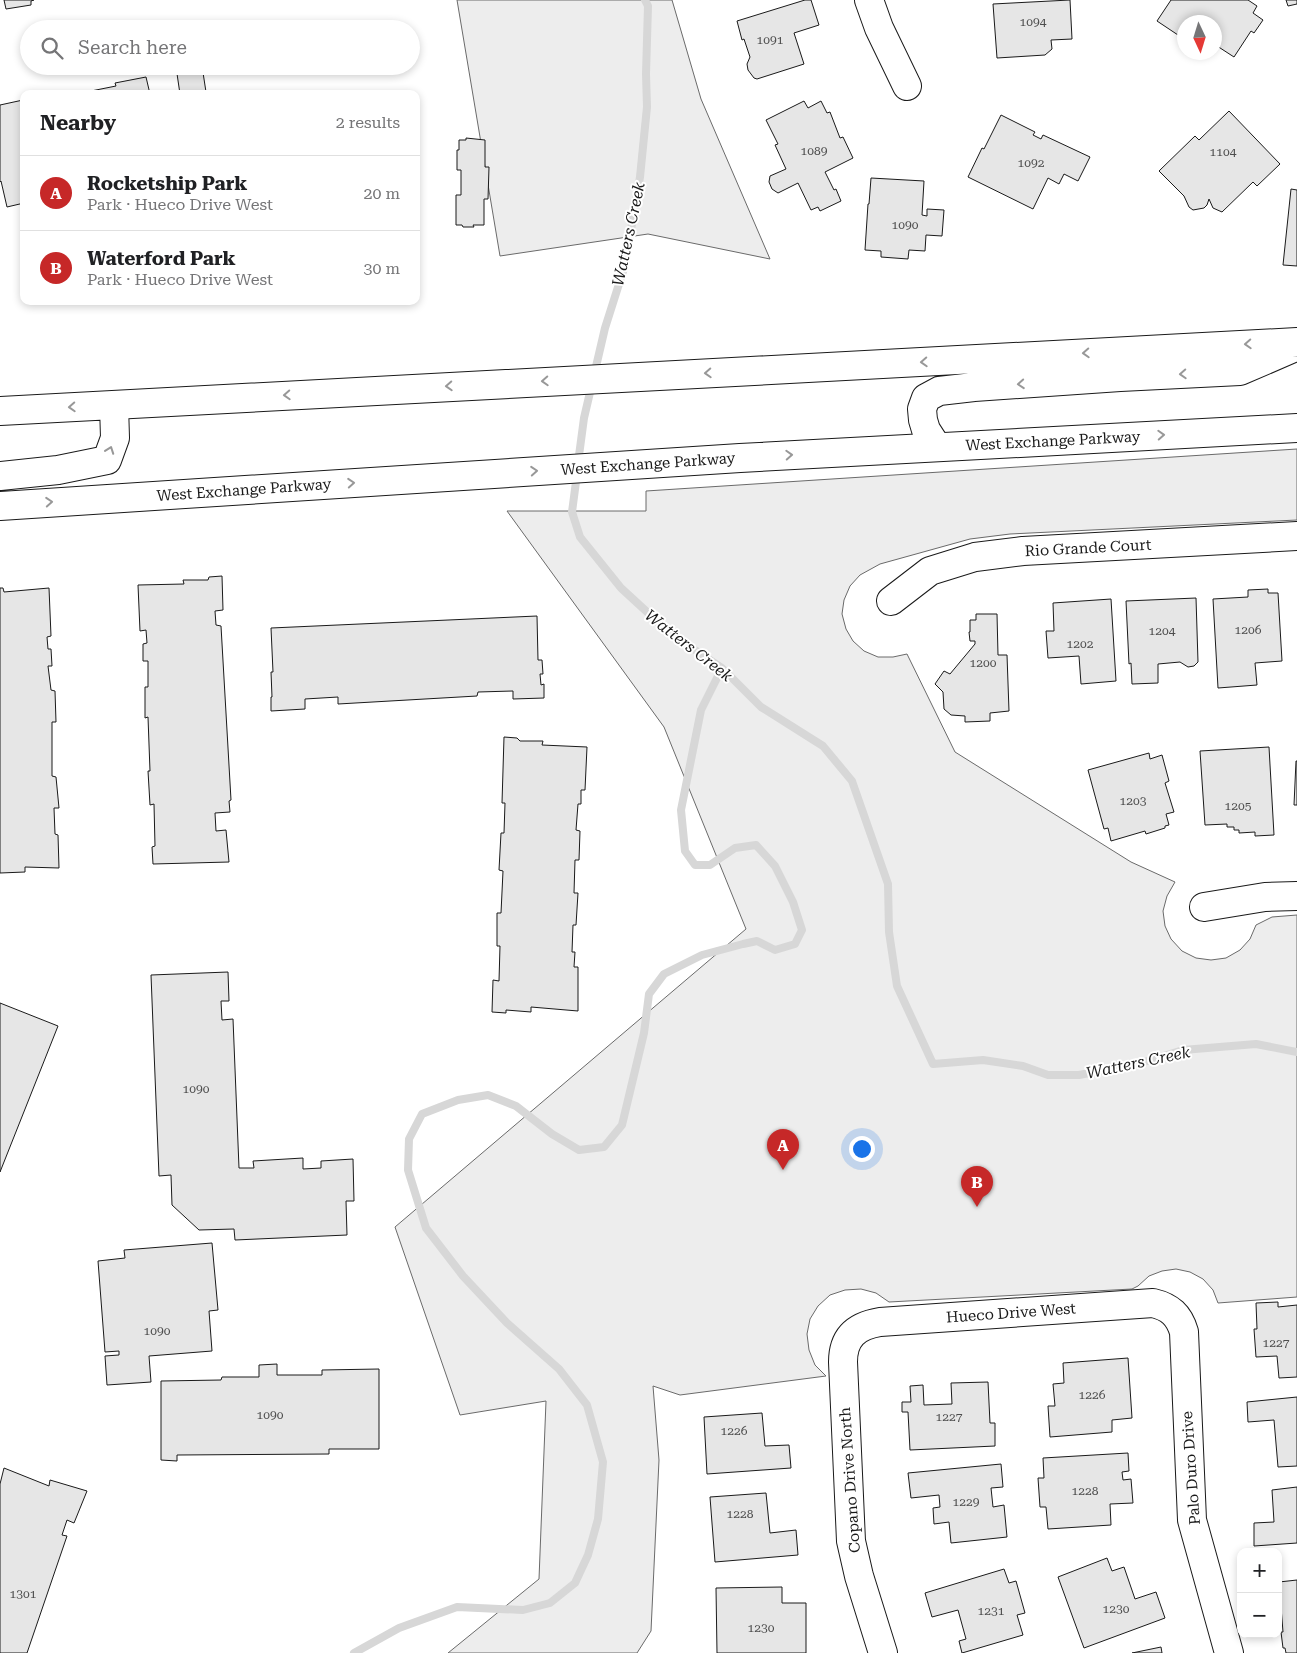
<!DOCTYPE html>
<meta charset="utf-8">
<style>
body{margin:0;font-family:"Roboto Serif",serif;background:#f6f6f6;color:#202124}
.controls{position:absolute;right:15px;bottom:15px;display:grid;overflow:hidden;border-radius:10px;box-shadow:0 2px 8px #0003}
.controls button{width:45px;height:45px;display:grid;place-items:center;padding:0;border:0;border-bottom:1px solid #e0e0e0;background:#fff;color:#202124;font:25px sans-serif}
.compass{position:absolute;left:1177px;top:15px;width:45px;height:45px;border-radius:50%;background:#fff;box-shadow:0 2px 8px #0003;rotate:176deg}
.you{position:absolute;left:861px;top:1148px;width:18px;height:18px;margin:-12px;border:4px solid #fff;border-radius:50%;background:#1a73e8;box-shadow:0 0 0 8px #1a73e833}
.badge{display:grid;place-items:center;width:32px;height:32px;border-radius:50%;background:#c62828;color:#fff;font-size:16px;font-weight:700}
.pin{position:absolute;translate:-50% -41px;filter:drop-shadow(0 1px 2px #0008)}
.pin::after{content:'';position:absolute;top:26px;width:18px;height:15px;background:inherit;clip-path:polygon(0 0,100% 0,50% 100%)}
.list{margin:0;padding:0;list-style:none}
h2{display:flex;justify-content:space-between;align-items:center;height:65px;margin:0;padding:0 20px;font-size:21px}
h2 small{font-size:16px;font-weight:400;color:#757577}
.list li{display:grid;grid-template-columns:32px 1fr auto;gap:15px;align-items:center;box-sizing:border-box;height:75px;padding:0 20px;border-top:1px solid #e0e0e0}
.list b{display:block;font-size:19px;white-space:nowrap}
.list p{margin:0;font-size:16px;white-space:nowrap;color:#757577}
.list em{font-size:16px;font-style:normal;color:#757577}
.icon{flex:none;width:28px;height:28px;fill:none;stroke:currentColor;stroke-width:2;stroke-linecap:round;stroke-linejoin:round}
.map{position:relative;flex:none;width:1297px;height:1653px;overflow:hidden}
.search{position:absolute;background:#fff;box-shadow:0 2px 8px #0003;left:20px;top:20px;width:400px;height:55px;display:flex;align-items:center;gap:12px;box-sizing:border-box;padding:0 18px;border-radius:28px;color:#757577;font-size:19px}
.panel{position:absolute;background:#fff;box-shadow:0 2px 8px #0003;left:20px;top:90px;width:400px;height:215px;border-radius:10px}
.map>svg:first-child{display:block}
</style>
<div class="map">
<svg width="1297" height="1653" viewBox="0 0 1297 1653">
<rect width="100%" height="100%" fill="#fff"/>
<!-- built -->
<path fill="#ededed" stroke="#6a6a6a" d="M 457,0 L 672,0 L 701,99 L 770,259 L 648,234 L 500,256 Z
M 1297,449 L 1297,520 L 1010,534 L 970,539 L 880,564 L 860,575 L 850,586 L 844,600 L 842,614 L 846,629 L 853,641 L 864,651 L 878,657 L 893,657 L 907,654 L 955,752 L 1131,862 L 1175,882 L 1167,896 L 1163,911 L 1165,926 L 1171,939 L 1182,951 L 1196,958 L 1211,960 L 1226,958 L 1240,950 L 1250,939 L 1256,925 L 1272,917 L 1297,915 L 1297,1297 L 1218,1303 L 1213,1290 L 1203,1279 L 1190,1272 L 1176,1269 L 1162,1271 L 1149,1276 L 1138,1286 L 1132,1289 L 889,1302 L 876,1293 L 861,1289 L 845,1290 L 830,1295 L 818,1306 L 810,1319 L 807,1334 L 809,1350 L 815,1365 L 826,1376 L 680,1395 L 653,1386 L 659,1460 L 651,1631 L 637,1653 L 448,1653 L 539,1579 L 546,1401 L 460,1415 L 395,1227 L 746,929 L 664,727 L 507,511 L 646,511 L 646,491 Z"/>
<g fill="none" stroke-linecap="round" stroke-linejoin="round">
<!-- stream -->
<path stroke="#d7d7d7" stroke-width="8" d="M 578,463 L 584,418 L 605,328 L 625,265 L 640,177 L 647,107 L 646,74 L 648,6 L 645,0
M 577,474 L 572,512 L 580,537 L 621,588 L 671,634 L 722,668 L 761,707 L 823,746 L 852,781 L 888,884 L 889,932 L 897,986 L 933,1064 L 983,1060 L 1023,1066 L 1048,1075 L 1079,1075 L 1141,1063 L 1183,1050 L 1256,1044 L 1297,1052
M 354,1653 L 399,1628 L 457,1607 L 523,1610 L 550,1603 L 575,1583 L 588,1555 L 598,1519 L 603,1462 L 587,1405 L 559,1369 L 507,1323 L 463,1276 L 426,1228 L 408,1170 L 409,1139 L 422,1114 L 458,1100 L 488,1095 L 516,1106 L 552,1134 L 579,1150 L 604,1147 L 622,1125 L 644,1033 L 649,994 L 664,974 L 702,955 L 743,944 L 757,941 L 775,950 L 795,944 L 802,930 L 793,902 L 775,866 L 756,845 L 735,848 L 710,865 L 695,865 L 685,851 L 681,810 L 701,710 L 722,668"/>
</g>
<!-- building -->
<path fill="#e6e6e6" stroke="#1a1a1a" d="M 4,0 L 34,0 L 31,1 L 31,5 L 6,9 Z
M 805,0 L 811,0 L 819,25 L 794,33 L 804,64 L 757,79 L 754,78 L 748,70 L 747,64 L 750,57 L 744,39 L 742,40 L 737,21 Z
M 1070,0 L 1072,39 L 1051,40 L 1052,49 L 1045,55 L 997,58 L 993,4 Z
M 1171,0 L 1248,0 L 1257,6 L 1253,13 L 1263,20 L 1254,33 L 1251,31 L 1234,57 L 1214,44 L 1214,22 L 1184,22 L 1184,39 L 1157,21 Z
M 1286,0 L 1297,0 L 1297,4 L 1288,6 Z
M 202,66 L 206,92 L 203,92 L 203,94 L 180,94 L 176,67 Z
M 146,77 L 150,94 L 91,94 L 91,91 L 116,86 L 115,83 Z
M 23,100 L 24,203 L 7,207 L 1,181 L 0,182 L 0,105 Z
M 804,101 L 808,108 L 821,101 L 827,113 L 830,112 L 840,138 L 843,137 L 853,158 L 825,172 L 834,190 L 836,189 L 841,201 L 820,211 L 818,207 L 811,210 L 798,183 L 778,193 L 772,189 L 769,182 L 770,176 L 786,169 L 775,145 L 778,144 L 766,120 Z
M 1229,111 L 1280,164 L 1257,186 L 1253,182 L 1222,212 L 1213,208 L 1209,199 L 1207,205 L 1204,208 L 1193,210 L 1189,207 L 1184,196 L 1159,171 L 1195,136 L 1199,140 Z
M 1001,115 L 1035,132 L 1033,135 L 1041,139 L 1043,135 L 1090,157 L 1078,181 L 1064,174 L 1059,184 L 1048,178 L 1033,209 L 968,177 L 982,148 L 984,149 Z
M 466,138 L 485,140 L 485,167 L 489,167 L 488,199 L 484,199 L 484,225 L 473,225 L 474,227 L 463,227 L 462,225 L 456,225 L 456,195 L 461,195 L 461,170 L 457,170 L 457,150 L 459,150 L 459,140 L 466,140 Z
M 871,178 L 924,181 L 922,215 L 927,216 L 927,209 L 944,210 L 942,236 L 926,235 L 925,251 L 909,250 L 908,259 L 881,257 L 881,251 L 865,250 L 868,204 L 869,204 Z
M 1291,189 L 1297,190 L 1297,266 L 1283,265 Z
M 222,576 L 223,610 L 215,611 L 216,625 L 221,626 L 231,800 L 229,801 L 230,812 L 215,813 L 216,831 L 226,830 L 229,862 L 153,864 L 152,847 L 155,846 L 154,804 L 150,805 L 148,771 L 150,771 L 148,717 L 145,718 L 145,687 L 148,687 L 148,661 L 143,661 L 143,644 L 147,643 L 146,630 L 140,631 L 138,585 L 184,584 L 183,580 L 208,580 L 209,577 Z
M 0,588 L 3,588 L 4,592 L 49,588 L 51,636 L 47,637 L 48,649 L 51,649 L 52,666 L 48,666 L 51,690 L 55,691 L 56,722 L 52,722 L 52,776 L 56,777 L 59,808 L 54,808 L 55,834 L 58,835 L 59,868 L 25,867 L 25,872 L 0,873 Z
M 1268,589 L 1268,593 L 1278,593 L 1282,661 L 1255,663 L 1257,685 L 1218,688 L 1213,599 L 1248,597 L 1248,590 Z
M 1196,598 L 1198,662 L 1194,666 L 1188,667 L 1180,662 L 1158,664 L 1158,683 L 1132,684 L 1131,663 L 1129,664 L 1126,601 Z
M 1111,599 L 1116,681 L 1081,684 L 1079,656 L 1048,658 L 1046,631 L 1054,631 L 1053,603 Z
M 976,614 L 997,614 L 998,655 L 1007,655 L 1009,711 L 990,713 L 990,721 L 965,722 L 965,716 L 951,715 L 944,709 L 943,692 L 935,684 L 944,671 L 950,674 L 975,644 L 975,641 L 970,641 L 969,632 L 970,632 L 970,620 L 976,620 Z
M 537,616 L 538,660 L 542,660 L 543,674 L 540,674 L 541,685 L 544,684 L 544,698 L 513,699 L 513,691 L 478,692 L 477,696 L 338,704 L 338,697 L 305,699 L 305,709 L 271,711 L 271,697 L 272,697 L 271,672 L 273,672 L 271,628 Z
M 504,737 L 517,738 L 520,741 L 543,741 L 542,745 L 587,747 L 585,790 L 581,790 L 581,804 L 578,804 L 576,830 L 580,831 L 579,860 L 575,860 L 574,893 L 578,893 L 576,925 L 573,925 L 572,952 L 575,952 L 574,967 L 578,967 L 578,1011 L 531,1007 L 531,1012 L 506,1010 L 506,1013 L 492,1012 L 493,980 L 499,981 L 500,946 L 497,946 L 497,913 L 501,913 L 503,871 L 499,870 L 501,833 L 504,833 L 505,803 L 502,803 Z
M 1269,747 L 1274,835 L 1255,836 L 1255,832 L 1239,833 L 1239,830 L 1234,830 L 1234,827 L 1227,827 L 1227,824 L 1205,825 L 1200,751 Z
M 1149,753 L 1150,759 L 1162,755 L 1169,781 L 1165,783 L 1174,812 L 1166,814 L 1169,825 L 1165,826 L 1165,828 L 1146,834 L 1145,831 L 1111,841 L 1108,828 L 1104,829 L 1088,770 Z
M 1296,761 L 1297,761 L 1297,805 L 1294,805 Z
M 228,972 L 229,1001 L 221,1001 L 222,1020 L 233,1019 L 239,1168 L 254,1168 L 253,1161 L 303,1158 L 303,1169 L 321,1168 L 321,1161 L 353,1159 L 354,1201 L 346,1201 L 347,1235 L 235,1240 L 234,1229 L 199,1230 L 172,1205 L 171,1175 L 159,1176 L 151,975 Z
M 0,1003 L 58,1026 L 0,1172 Z
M 212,1243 L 218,1310 L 209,1311 L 212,1351 L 149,1356 L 151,1382 L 107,1385 L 105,1356 L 119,1355 L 119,1351 L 105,1352 L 98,1261 L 125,1258 L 124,1250 Z
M 1278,1302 L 1278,1307 L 1297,1305 L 1297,1377 L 1279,1378 L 1277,1356 L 1256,1357 L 1254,1329 L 1257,1329 L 1256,1303 Z
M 1128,1358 L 1132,1418 L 1112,1420 L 1112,1432 L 1050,1437 L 1048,1406 L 1055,1406 L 1053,1384 L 1064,1383 L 1063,1363 Z
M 277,1364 L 277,1375 L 322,1375 L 322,1370 L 379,1369 L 379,1449 L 329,1449 L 329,1454 L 177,1455 L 177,1461 L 161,1460 L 161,1381 L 221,1380 L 222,1377 L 259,1377 L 259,1365 Z
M 988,1382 L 990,1423 L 995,1423 L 995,1446 L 910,1450 L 908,1412 L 902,1412 L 902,1402 L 911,1402 L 910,1386 L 923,1385 L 924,1405 L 952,1404 L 951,1383 Z
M 1297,1397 L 1297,1466 L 1278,1467 L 1274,1420 L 1248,1422 L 1247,1402 Z
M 762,1413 L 765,1446 L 789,1445 L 791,1468 L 707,1474 L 704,1417 Z
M 1128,1453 L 1129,1471 L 1122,1472 L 1123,1480 L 1131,1479 L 1133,1503 L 1110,1504 L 1111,1525 L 1048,1529 L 1046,1507 L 1040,1507 L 1038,1478 L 1044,1478 L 1043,1458 Z
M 1001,1464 L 1003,1487 L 991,1488 L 993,1507 L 1004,1505 L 1007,1537 L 951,1543 L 949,1522 L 934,1524 L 933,1508 L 940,1507 L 939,1495 L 911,1498 L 908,1473 Z
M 4,1468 L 49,1486 L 50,1480 L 87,1491 L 74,1523 L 67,1520 L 62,1535 L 67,1536 L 27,1653 L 0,1653 L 0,1484 Z
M 1297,1487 L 1297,1543 L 1254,1546 L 1254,1523 L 1274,1522 L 1272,1490 Z
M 766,1493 L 770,1533 L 796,1530 L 798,1555 L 715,1562 L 710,1497 Z
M 1107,1558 L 1112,1571 L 1124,1567 L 1135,1599 L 1156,1592 L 1165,1618 L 1084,1648 L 1058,1577 Z
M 1004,1569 L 1009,1583 L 1016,1581 L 1025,1613 L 1017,1615 L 1023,1635 L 962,1653 L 959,1641 L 966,1639 L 958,1610 L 932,1617 L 925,1593 Z
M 1297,1580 L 1297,1653 L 1286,1653 L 1285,1648 L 1283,1648 L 1281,1632 L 1283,1632 L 1279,1582 Z
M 782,1587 L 782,1603 L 806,1603 L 806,1653 L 717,1653 L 716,1588 Z
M 1161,1647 L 1162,1653 L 1132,1653 Z"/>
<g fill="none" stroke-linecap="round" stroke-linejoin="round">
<defs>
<path id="minor" d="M 869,0 L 879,28 L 907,86
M 891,601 L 930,571 L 975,557 L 1023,551 L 1297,536
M 1204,907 L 1265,897 L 1297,896
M 883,1653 L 859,1576 L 851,1541 L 843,1362 C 843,1337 856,1326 880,1322 L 1153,1303 C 1170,1307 1179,1315 1184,1332 L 1192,1520 L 1229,1653"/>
<path id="major" d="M 0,411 L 1297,342
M 937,447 L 926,430 L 923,420 L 922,409 L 926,398 L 939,391 L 974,387 L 1120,377 L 1240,371 L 1291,349
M 0,476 L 58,470 L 107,460 L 115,438 L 114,405
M 0,506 L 740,458 L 1297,428"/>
</defs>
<!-- minor casing -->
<use href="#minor" stroke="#1a1a1a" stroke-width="30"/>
<!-- major casing -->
<use href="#major" stroke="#1a1a1a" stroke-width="30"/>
<!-- minor -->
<use href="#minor" stroke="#fff" stroke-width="28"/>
<!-- major -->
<use href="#major" stroke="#fff" stroke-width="28"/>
</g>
<!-- one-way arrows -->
<defs><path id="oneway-chevron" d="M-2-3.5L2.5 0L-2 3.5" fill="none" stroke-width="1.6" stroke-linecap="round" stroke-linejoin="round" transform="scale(1.25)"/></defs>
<g stroke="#989898">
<use href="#oneway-chevron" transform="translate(1248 344) rotate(177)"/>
<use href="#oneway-chevron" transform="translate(1086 353) rotate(177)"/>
<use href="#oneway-chevron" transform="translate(924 362) rotate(177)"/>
<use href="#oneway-chevron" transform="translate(708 373) rotate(177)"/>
<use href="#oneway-chevron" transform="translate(1183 374) rotate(177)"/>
<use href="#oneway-chevron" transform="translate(545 381) rotate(177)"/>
<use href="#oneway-chevron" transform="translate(1021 384) rotate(176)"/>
<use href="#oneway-chevron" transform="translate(449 386) rotate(177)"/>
<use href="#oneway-chevron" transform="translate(287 395) rotate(177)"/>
<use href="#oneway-chevron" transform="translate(72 407) rotate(177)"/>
<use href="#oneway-chevron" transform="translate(1161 435) rotate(-3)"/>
<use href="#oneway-chevron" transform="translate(110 450) rotate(-70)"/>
<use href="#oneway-chevron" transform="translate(789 455) rotate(-3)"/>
<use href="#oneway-chevron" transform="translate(534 471) rotate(-4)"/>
<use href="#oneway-chevron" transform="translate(351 483) rotate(-4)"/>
<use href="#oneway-chevron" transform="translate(49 502) rotate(-4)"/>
</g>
<g text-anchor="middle" stroke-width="4" stroke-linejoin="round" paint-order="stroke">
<!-- number labels -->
<g font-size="12" fill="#4d4d4d">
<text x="1033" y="26">1094</text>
<text x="770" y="44">1091</text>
<text x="814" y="155">1089</text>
<text x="1223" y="156">1104</text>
<text x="1031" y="167">1092</text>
<text x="905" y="229">1090</text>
<text x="1248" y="634">1206</text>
<text x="1162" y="635">1204</text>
<text x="1080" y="648">1202</text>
<text x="983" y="667">1200</text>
<text x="1133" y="805">1203</text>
<text x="1238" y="810">1205</text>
<text x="196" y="1093">1090</text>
<text x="157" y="1335">1090</text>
<text x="1276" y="1347">1227</text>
<text x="1092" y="1399">1226</text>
<text x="270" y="1419">1090</text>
<text x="949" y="1421">1227</text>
<text x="734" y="1435">1226</text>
<text x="1085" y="1495">1228</text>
<text x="966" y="1506">1229</text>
<text x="740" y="1518">1228</text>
<text x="23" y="1598">1301</text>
<text x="1116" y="1613">1230</text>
<text x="991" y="1615">1231</text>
<text x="761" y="1632">1230</text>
</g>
<!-- street labels -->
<g font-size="15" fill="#1a1a1a" stroke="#fff">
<text transform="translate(1053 441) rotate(-3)" y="5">West Exchange Parkway</text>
<text transform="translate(648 464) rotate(-4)" y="5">West Exchange Parkway</text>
<text transform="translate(244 490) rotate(-4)" y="5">West Exchange Parkway</text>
<text transform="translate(1088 548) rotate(-3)" y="5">Rio Grande Court</text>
<text transform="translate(1011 1313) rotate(-4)" y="5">Hueco Drive West</text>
<text transform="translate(1191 1468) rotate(-94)" y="5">Palo Duro Drive</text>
<text transform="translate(850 1480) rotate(-94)" y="5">Copano Drive North</text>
</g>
<!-- water labels -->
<g font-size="16" font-style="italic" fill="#1a1a1a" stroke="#fff">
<text transform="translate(628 234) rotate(-78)" y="6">Watters Creek</text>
<text transform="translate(689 645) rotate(38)" y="6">Watters Creek</text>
<text transform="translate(1138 1062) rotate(-12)" y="6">Watters Creek</text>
</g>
</g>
</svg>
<div class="controls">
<button>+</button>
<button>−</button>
</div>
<svg class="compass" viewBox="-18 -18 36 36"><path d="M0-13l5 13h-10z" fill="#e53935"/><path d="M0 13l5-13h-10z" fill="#757577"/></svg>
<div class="you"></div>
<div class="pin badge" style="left:783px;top:1170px">A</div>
<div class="pin badge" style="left:977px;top:1207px">B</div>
<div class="search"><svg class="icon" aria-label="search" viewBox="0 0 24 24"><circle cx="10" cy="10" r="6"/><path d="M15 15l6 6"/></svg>Search here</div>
<section class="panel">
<h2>Nearby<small>2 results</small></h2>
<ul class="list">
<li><span class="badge">A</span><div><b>Rocketship Park</b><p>Park · Hueco Drive West</p></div><em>20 m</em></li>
<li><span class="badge">B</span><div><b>Waterford Park</b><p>Park · Hueco Drive West</p></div><em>30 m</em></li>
</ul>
</section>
</div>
